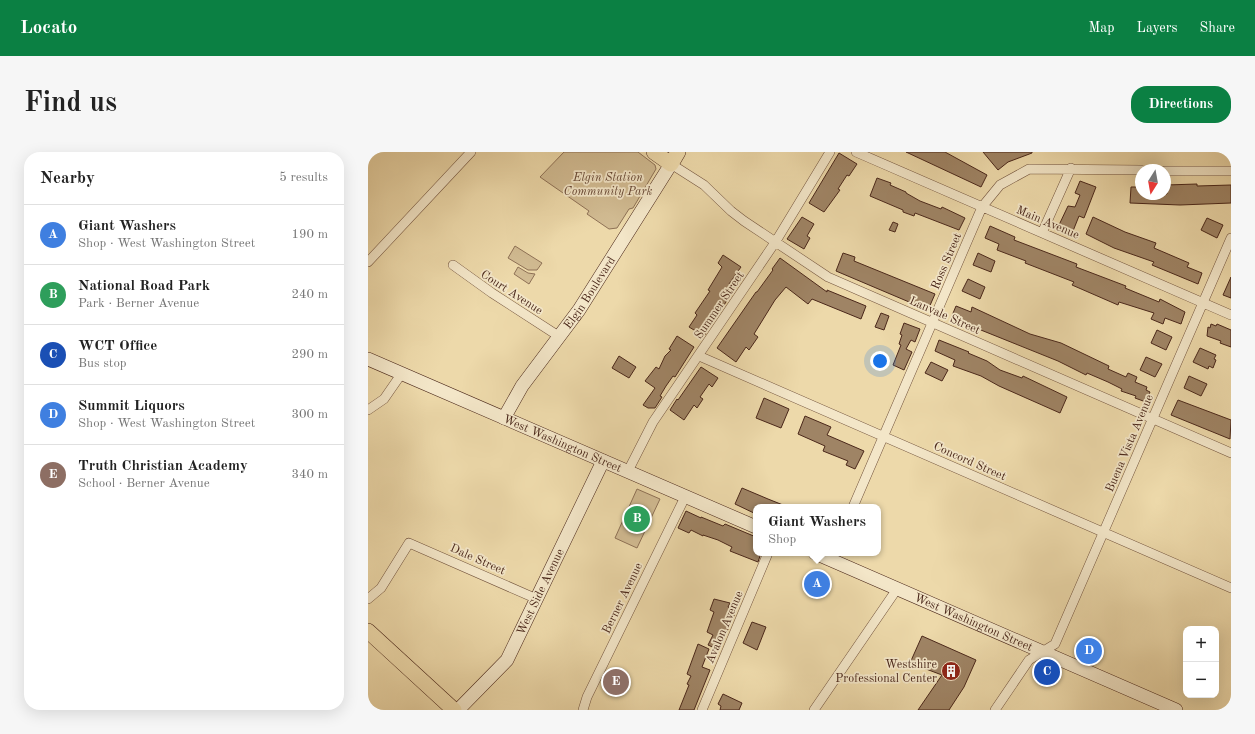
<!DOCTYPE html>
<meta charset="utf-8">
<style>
body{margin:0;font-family:"Old Standard TT",serif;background:#f6f6f6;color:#222}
.controls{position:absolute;right:12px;bottom:12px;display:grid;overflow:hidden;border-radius:8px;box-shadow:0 4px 16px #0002}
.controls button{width:36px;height:36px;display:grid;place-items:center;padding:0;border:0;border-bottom:1px solid #e0e0e0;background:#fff;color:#222;font:20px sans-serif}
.compass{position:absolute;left:767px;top:12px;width:36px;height:36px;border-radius:50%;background:#fff;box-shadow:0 4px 16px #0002;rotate:191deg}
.you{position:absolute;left:512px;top:209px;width:14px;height:14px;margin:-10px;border:3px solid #fff;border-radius:50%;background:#1a73e8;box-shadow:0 0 0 6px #1a73e833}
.badge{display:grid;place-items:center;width:26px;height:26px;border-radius:50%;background:#0b8043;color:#fff;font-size:13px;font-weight:700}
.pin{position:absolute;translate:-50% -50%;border:2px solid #fff;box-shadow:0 1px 4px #0006}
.popup{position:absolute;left:385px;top:352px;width:128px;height:52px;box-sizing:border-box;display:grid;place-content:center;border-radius:8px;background:#fff;filter:drop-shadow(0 1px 3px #0005);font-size:13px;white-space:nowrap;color:#767676}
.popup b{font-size:15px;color:#222}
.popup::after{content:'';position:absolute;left:50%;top:100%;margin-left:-8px;border:8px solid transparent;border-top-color:#fff}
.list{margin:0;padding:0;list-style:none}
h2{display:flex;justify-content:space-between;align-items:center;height:52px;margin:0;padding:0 16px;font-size:17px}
h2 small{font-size:13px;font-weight:400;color:#767676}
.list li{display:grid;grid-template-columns:26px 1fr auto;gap:12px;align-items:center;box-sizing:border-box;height:60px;padding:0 16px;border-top:1px solid #e0e0e0}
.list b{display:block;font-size:15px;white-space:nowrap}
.list p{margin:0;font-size:13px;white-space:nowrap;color:#767676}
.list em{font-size:13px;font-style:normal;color:#767676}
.map{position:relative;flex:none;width:863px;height:558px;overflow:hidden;border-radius:16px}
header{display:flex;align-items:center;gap:24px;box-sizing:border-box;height:56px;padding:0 20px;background:#0b8043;color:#fff}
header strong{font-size:19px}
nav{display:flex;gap:22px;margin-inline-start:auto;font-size:14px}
.intro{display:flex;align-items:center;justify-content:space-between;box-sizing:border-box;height:96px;padding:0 24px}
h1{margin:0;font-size:28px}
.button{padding:10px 18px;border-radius:16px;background:#0b8043;color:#fff;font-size:14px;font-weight:700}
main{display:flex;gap:24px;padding:0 24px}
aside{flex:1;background:#fff;border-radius:16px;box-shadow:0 4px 16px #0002}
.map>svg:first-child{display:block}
</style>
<header>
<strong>Locato</strong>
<nav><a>Map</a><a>Layers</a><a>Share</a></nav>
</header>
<div class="intro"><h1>Find us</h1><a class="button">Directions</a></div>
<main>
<aside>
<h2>Nearby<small>5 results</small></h2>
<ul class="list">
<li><span class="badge" style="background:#3f7fe0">A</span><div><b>Giant Washers</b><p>Shop · West Washington Street</p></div><em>190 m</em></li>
<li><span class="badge" style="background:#2e9e5b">B</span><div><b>National Road Park</b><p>Park · Berner Avenue</p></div><em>240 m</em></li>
<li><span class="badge" style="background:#1a4fb4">C</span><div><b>WCT Office</b><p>Bus stop</p></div><em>290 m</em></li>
<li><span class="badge" style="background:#3f7fe0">D</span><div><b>Summit Liquors</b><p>Shop · West Washington Street</p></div><em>300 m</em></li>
<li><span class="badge" style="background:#8d6e63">E</span><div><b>Truth Christian Academy</b><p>School · Berner Avenue</p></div><em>340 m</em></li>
</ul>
</aside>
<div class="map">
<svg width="863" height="558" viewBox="0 0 863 558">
<rect width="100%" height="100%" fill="#edd9aa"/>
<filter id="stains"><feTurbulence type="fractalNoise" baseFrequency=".005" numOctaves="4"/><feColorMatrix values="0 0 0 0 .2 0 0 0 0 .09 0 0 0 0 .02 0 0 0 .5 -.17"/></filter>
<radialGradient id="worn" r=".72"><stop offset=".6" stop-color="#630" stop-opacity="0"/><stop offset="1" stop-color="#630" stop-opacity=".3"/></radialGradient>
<!-- green -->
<path fill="#d1bb92" stroke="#8e7156" d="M 196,0 L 270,0 L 287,13 L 288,17 L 265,56 L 261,57 L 249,76 L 241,77 L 219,62 L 221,59 L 172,25 Z
M 147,94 L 174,111 L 169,118 L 160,118 L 140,106 Z
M 150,115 L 160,121 L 167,122 L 161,132 L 146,122 Z
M 269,337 L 292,347 L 269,396 L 247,386 Z"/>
<!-- building -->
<path fill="#9f8465" stroke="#4a271a" d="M 538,0 L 577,0 L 619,23 L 613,35 Z
M 615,0 L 664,0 L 664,1 L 640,10 L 630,18 Z
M 471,1 L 489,12 L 481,24 L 479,23 L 470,37 L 472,38 L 456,60 L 441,51 Z
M 509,26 L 523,31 L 522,33 L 538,40 L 538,41 L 552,49 L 573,57 L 574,55 L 597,66 L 591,78 L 547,61 L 546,64 L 535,60 L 535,58 L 502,44 Z
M 712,29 L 728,35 L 716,66 L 711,64 L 705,79 L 691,73 L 700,54 L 707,55 L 712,43 L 707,41 Z
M 829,32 L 829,34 L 863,33 L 863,51 L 812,53 L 762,51 L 763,35 L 773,35 L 773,42 L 799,42 L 798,33 Z
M 434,65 L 446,72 L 439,84 L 442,86 L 436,97 L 419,87 Z
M 725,65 L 757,80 L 788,91 L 786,96 L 821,111 L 819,115 L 834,121 L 830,132 L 784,113 L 786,110 L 746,96 L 718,82 Z
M 839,66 L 855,73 L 849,86 L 833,78 Z
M 525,70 L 530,72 L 527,80 L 521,78 Z
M 622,74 L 647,85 L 646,88 L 709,112 L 708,115 L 758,134 L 757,136 L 791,150 L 792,147 L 817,160 L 813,172 L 797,166 L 795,172 L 783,167 L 786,161 L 751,150 L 750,153 L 704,133 L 706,130 L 657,111 L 658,109 L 629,98 L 631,92 L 617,86 Z
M 475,101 L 487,105 L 486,109 L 567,142 L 560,158 L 468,119 Z
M 610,101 L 627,109 L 623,120 L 605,113 Z
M 355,103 L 373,115 L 361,132 L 367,136 L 336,184 L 321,175 L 329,163 L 327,161 L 342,139 L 340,138 L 354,115 L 350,111 Z
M 412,106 L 459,140 L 459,138 L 498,154 L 493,167 L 444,147 L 440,152 L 418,135 L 407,148 L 386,182 L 390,185 L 381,198 L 378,195 L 368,210 L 349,196 L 388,140 L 389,140 L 405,118 L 404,117 Z
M 863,125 L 863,146 L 855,143 Z
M 600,127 L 617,135 L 612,147 L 594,139 Z
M 588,154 L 603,160 L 604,155 L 662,182 L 693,191 L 741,214 L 740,217 L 758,225 L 760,221 L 769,225 L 767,230 L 779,235 L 778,238 L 782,240 L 778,250 L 767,246 L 768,244 L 753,239 L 754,237 L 740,230 L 719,221 L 718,223 L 690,209 L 583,166 Z
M 513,161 L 521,164 L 516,178 L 507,175 Z
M 536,171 L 552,177 L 547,190 L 543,188 L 538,197 L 544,200 L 536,218 L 525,213 L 533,193 L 531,192 L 534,183 L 532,182 Z
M 843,172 L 848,174 L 849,172 L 863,178 L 863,195 L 852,191 L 853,189 L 839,184 L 840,175 L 842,176 Z
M 789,178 L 804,185 L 798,198 L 783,191 Z
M 309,184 L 326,195 L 307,225 L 305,224 L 298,234 L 292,244 L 294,245 L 287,256 L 280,256 L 275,253 L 287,236 L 277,229 L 288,215 L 291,217 L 297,204 L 303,198 L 301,197 Z
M 571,188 L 601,200 L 600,201 L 619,209 L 632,218 L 654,226 L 655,224 L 699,245 L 692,261 L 631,234 L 613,224 L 585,214 L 587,208 L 567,199 Z
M 832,196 L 848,203 L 846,207 L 848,208 L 845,216 L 841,214 L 840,217 L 825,210 Z
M 251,204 L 268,215 L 261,226 L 244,216 Z
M 778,205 L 794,212 L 787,225 L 772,218 Z
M 563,210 L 580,218 L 574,229 L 557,221 Z
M 333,215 L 350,226 L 344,235 L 341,232 L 332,245 L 335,247 L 329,256 L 326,253 L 316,268 L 302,258 L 309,247 L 310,248 Z
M 821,224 L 839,232 L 833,244 L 816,236 Z
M 396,246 L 421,257 L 413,276 L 388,266 Z
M 810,248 L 863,268 L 862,287 L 803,263 Z
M 437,264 L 463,275 L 459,283 L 496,299 L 487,317 L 478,313 L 480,309 L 455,299 L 457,294 L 430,282 Z
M 374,336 L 400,347 L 420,355 L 388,355 L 388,362 L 367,352 Z
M 318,359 L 333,366 L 333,365 L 355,374 L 357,372 L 388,385 L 388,401 L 393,401 L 390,410 L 362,399 L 364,395 L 350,388 L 335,383 L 335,384 L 323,378 L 321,381 L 310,376 Z
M 346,447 L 362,451 L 360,455 L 368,459 L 351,498 L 340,493 L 345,483 L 339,480 L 346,460 L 342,458 Z
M 384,470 L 398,475 L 389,498 L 375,491 Z
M 554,484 L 608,508 L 596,535 L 581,558 L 550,558 L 574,523 L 542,511 Z
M 330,492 L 341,497 L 334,515 L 342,518 L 326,558 L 311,558 L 321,533 L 319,532 L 323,524 L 319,522 Z
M 355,542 L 374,551 L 371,558 L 352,558 L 353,554 L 350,552 Z"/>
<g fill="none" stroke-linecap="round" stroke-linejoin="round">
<defs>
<path id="street" d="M 488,0 L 863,163
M 303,12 L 336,33 L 363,59 L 376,69 L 460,125 L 863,301
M 797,19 L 863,19
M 674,81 L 703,16
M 0,110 L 103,0
M 85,113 L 124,141 L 192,185
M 331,204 L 863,436
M 0,258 L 16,247 L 34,221
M 260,319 L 285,270 L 408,89 L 462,0
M 485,355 L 614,55 L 632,33 L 661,17 L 773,18
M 0,447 L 13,436 L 41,391 L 169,447
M 215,558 L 219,545 L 317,345
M 334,558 L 400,401
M 446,558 L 529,437
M 627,558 L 661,508 L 687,492 L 863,86"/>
<g id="secondary">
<path id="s1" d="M 0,207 L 388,375"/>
<path id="s2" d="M 136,266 L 154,234 L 211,158 L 303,12"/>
<path id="s3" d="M 447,401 L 808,558"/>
<path id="s4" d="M 90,558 L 139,508 L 235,309"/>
</g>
<path id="primary" d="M 286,0 L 303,12 L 310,0
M 0,479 L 86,558"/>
</defs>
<!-- street casing -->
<use href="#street" stroke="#73543e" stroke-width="10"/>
<!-- secondary casing -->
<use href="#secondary" stroke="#4a271a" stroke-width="14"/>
<!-- primary casing -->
<use href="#primary" stroke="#4a271a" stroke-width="16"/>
<!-- street -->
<use href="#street" stroke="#f3e6c8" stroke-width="9"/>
<!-- secondary -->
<use href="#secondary" stroke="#f3e6c8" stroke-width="13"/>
<!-- primary -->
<use href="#primary" stroke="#edd9aa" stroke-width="15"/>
</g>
<!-- icons -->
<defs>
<symbol id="building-disc" viewBox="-11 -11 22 22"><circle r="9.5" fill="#8f2418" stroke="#f3e6c8"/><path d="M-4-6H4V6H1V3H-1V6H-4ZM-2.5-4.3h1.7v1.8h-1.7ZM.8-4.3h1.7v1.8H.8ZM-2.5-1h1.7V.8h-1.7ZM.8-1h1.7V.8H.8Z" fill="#fff"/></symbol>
</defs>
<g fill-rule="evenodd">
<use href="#building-disc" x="572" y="508" width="22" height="22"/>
</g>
<g text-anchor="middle" stroke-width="3.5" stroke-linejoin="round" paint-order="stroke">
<!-- park labels -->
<g font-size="12" font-style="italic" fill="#654532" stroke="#f3e6c8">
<text x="240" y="29">Elgin Station<tspan x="240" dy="14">Community Park</tspan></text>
</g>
<!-- street labels -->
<g font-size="12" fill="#4a271a" stroke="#f3e6c8">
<text transform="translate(680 70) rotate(23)" y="4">Main Avenue</text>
<text transform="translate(578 109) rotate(-67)" y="4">Ross Street</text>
<text transform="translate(144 140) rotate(33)" y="4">Court Avenue</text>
<text dy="4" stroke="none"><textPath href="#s2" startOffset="152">Elgin Boulevard</textPath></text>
<text transform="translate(351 153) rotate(-56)" y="4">Summer Street</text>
<text transform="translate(577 163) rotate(24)" y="4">Lanvale Street</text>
<text dy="4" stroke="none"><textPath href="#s1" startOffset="212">West Washington Street</textPath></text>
<text transform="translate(761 291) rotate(-67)" y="4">Buena Vista Avenue</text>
<text transform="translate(602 309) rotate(24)" y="4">Concord Street</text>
<text transform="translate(110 407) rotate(24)" y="4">Dale Street</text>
<text dy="4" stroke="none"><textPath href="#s4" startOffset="146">West Side Avenue</textPath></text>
<text transform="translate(254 446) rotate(-64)" y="4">Berner Avenue</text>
<text dy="4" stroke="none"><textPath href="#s3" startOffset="173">West Washington Street</textPath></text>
<text transform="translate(356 475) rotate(-67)" y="4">Avalon Avenue</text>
</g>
<!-- poi labels -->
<g font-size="12" fill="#4a271a" stroke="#f3e6c8" text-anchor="end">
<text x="569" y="516">Westshire<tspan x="569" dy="14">Professional Center</tspan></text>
</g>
</g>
<rect width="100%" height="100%" filter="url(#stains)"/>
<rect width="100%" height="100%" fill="url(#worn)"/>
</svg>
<div class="controls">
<button>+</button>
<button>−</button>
</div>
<svg class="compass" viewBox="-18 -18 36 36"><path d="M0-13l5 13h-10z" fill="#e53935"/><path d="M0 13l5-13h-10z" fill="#767676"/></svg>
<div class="you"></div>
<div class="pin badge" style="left:449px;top:432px;background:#3f7fe0">A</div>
<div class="popup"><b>Giant Washers</b>Shop</div>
<div class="pin badge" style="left:269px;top:367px;background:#2e9e5b">B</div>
<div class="pin badge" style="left:679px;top:520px;background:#1a4fb4">C</div>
<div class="pin badge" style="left:721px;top:499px;background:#3f7fe0">D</div>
<div class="pin badge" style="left:248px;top:530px;background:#8d6e63">E</div>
</div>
</main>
